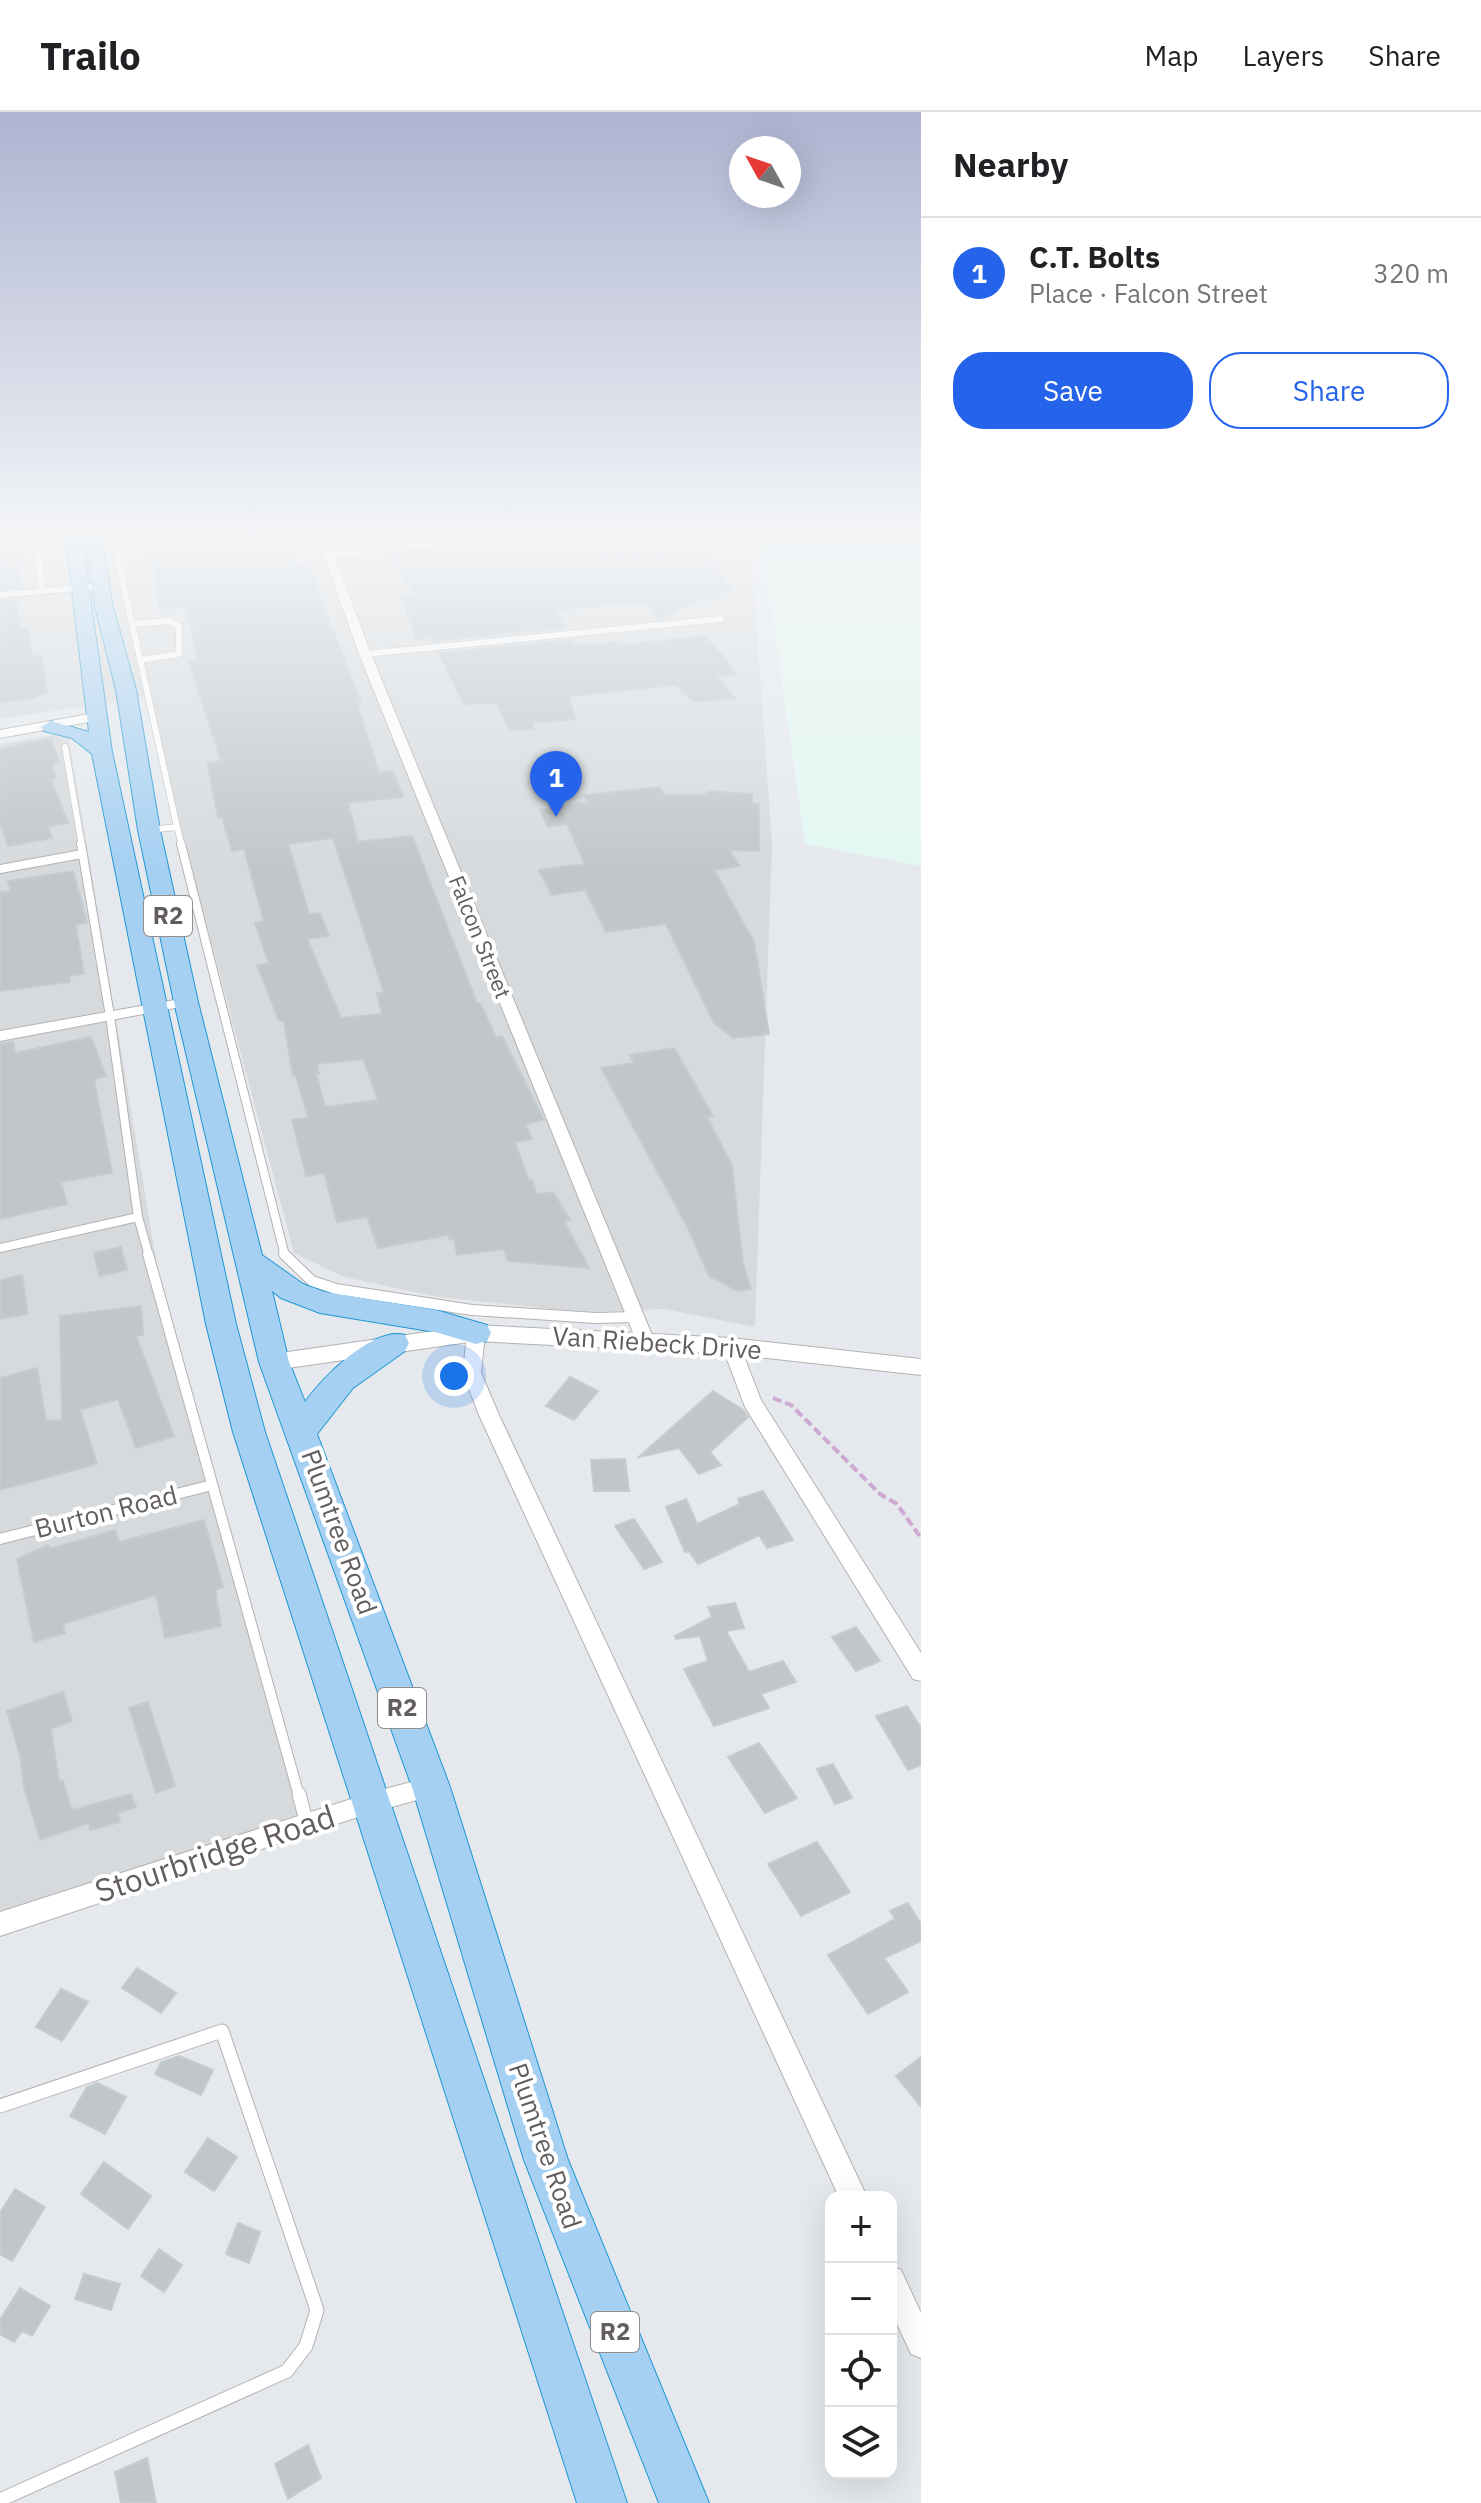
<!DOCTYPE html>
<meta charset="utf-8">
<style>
body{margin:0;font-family:"IBM Plex Sans",sans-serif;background:#f6f6f6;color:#202124}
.controls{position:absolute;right:24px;bottom:24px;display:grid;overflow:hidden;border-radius:16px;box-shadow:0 8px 32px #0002}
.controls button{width:72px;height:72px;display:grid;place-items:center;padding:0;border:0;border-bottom:2px solid #e0e0e0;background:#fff;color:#202124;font:40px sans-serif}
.compass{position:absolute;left:729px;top:24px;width:72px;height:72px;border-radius:50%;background:#fff;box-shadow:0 8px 32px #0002;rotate:310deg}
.you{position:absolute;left:454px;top:1264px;width:28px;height:28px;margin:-20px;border:6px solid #fff;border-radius:50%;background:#1a73e8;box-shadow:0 0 0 12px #1a73e833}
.badge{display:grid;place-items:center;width:52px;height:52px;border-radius:50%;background:#2563eb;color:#fff;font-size:26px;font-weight:700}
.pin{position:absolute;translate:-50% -66px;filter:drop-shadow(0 2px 4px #0008)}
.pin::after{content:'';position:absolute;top:42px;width:28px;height:24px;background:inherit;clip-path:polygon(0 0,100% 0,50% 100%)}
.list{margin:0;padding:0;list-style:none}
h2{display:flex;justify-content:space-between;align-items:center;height:104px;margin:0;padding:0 32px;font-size:34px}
h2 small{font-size:26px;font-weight:400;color:#757577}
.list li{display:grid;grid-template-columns:52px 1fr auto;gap:24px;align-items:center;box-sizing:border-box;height:112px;padding:0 32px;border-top:2px solid #e0e0e0}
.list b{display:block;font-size:30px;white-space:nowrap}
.list p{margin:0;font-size:26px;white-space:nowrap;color:#757577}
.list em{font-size:26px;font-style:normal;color:#757577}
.actions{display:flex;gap:16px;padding:24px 32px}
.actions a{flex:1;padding:18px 0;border:2px solid #2563eb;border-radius:32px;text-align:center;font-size:28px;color:#2563eb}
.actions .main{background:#2563eb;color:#fff}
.icon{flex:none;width:44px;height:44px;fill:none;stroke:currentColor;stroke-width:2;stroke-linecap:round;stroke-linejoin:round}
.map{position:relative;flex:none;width:921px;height:2391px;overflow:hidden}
header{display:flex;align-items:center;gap:48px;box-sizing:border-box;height:112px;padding:0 40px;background:#fff;border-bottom:2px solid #e0e0e0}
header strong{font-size:38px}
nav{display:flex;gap:44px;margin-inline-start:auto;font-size:28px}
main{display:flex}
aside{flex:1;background:#fff}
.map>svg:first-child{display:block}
</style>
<header>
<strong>Trailo</strong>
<nav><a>Map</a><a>Layers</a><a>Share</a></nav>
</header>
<main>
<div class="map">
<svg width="921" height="2391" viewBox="0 0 921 2391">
<rect width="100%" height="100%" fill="#e5e9ed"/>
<!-- industrial -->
<path fill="#d7dadc" d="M 0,421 L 750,421 L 772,731 L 755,1215 L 664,1197 L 581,1200 L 438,1185 L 344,1165 L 294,1141 L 146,585 L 0,607 Z
M 68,620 L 163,1190 L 301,1706 L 0,1803 L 0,632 Z"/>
<!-- medical -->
<path fill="#e3f8f2" d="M 761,421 L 921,421 L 921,754 L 805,732 Z"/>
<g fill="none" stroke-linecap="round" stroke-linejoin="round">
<!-- stream -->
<path stroke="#f4b4ae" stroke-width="5" d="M 366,427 L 368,421"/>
</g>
<!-- building -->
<path fill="#c1c6c8" stroke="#c4ccd1" stroke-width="2" fill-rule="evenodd" d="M 0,421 L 17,421 L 21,442 L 16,443 L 22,475 L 0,477 Z
M 183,421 L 279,421 L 295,452 L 307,450 L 361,592 L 357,592 L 379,661 L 393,659 L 403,685 L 348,691 L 358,730 L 412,724 L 477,891 L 480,891 L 496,925 L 502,924 L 544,1008 L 525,1012 L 532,1027 L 515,1030 L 529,1069 L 532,1068 L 537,1082 L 553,1080 L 570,1108 L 564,1109 L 589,1156 L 508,1149 L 504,1137 L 457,1143 L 454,1127 L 450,1128 L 448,1123 L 378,1136 L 367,1105 L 337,1110 L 324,1061 L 306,1064 L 292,1008 L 308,1006 L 296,964 L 293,964 L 284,909 L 279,909 L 257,853 L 269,851 L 255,811 L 264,809 L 244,737 L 232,739 L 222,705 L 218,705 L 207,651 L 221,649 L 189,550 L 198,549 L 187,495 L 160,497 L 157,480 L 160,479 L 146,424 ZM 333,726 L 384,881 L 377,881 L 382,902 L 341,906 L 307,827 L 329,824 L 320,801 L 309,802 L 288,732 ZM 363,947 L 378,988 L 325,995 L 316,961 L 319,961 L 317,952 Z
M 529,421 L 586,421 L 609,447 L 677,439 L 671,434 L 699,430 L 731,479 L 717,482 L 720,486 L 690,490 L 661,507 L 658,507 L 645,489 L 555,498 L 565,516 L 433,529 L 431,525 L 416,527 L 401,483 L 415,482 L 389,442 L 512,427 L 517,422 Z
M 16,488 L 20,518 L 28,517 L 32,544 L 41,543 L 47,580 L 32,586 L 0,590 L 0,489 Z
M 705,524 L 730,552 L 727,552 L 736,563 L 716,565 L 735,586 L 695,590 L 676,573 L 568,584 L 576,607 L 532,611 L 534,617 L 510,619 L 497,591 L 464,592 L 439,541 L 572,528 L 575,534 L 623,530 L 615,534 Z
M 51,626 L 59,651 L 52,652 L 56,666 L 51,667 L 68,711 L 48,714 L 52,726 L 8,734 L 0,710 L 0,637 Z
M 660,675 L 664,683 L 707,683 L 707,679 L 752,682 L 753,692 L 759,692 L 759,739 L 729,738 L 740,754 L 714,758 L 754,830 L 769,922 L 733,926 L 714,911 L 666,812 L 606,820 L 585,778 L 552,783 L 539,758 L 585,752 L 567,712 L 548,715 L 540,698 L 588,690 L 584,683 Z
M 73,759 L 87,811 L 76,813 L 84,862 L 69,864 L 70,870 L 0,879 L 0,780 L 11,779 L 8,769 Z
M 91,925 L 106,964 L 94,967 L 112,1061 L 61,1070 L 67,1092 L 0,1107 L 0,932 L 13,930 L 15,941 Z
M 674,936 L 713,1004 L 707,1005 L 732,1054 L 743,1152 L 751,1177 L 737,1179 L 709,1164 L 687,1114 L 601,956 L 634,951 L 630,943 Z
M 121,1135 L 127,1158 L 99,1164 L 94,1141 Z
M 22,1163 L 28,1202 L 0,1207 L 0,1168 Z
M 141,1194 L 143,1223 L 136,1224 L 174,1324 L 136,1336 L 118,1287 L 80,1298 L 97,1352 L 0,1378 L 0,1266 L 37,1256 L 46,1309 L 62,1308 L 60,1204 Z
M 570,1265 L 598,1279 L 574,1308 L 546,1294 Z
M 713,1279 L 743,1298 L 748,1305 L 710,1340 L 721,1353 L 699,1362 L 679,1336 L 639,1345 Z
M 625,1347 L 629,1379 L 594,1379 L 591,1348 Z
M 763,1379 L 793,1428 L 767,1436 L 759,1423 L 698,1452 L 689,1439 L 685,1440 L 666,1395 L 686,1387 L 697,1412 L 740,1392 L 738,1387 Z
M 634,1407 L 662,1450 L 644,1457 L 615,1414 Z
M 204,1408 L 223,1475 L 215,1478 L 221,1514 L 165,1526 L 156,1483 L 63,1512 L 65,1521 L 34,1530 L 17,1447 L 48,1433 L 50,1437 L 115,1418 L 119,1430 Z
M 735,1491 L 744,1516 L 726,1519 L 749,1560 L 783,1549 L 796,1570 L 761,1582 L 769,1596 L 714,1614 L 684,1557 L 708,1549 L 700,1524 L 676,1527 L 675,1524 L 712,1505 L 708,1495 Z
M 856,1515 L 880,1549 L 856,1559 L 832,1525 Z
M 63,1580 L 72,1609 L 51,1617 L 59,1670 L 63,1669 L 72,1698 L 131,1682 L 136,1695 L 118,1701 L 120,1710 L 90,1718 L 89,1711 L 40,1728 L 24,1675 L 20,1644 L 7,1599 Z
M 148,1590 L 175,1674 L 156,1681 L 129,1596 Z
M 907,1594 L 921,1616 L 921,1653 L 908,1658 L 876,1604 Z
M 759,1631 L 797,1686 L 765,1701 L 728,1645 Z
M 833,1652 L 852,1686 L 835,1692 L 817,1657 Z
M 817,1730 L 850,1780 L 801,1804 L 768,1752 Z
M 908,1791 L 921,1812 L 921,1829 L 884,1846 L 908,1880 L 868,1902 L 828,1843 L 895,1807 L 890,1799 Z
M 137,1856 L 176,1881 L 161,1901 L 122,1876 Z
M 61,1877 L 88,1890 L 62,1929 L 36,1915 Z
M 179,1944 L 213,1958 L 201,1983 L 155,1962 L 161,1950 Z
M 921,1945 L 921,1995 L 896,1964 Z
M 97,1971 L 126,1985 L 105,2022 L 70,2004 L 87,1975 Z
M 208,2026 L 237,2045 L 214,2079 L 185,2060 Z
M 104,2050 L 151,2084 L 128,2117 L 81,2082 Z
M 15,2077 L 45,2095 L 12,2149 L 0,2142 L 0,2101 Z
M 238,2111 L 260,2120 L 249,2151 L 226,2142 Z
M 159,2137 L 182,2153 L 164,2180 L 141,2164 Z
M 84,2162 L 120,2172 L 111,2198 L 75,2187 Z
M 20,2176 L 50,2194 L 32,2224 L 22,2219 L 14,2230 L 0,2222 L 0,2208 Z
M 308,2333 L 321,2366 L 288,2387 L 275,2352 Z
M 147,2346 L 156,2391 L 121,2391 L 115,2360 Z"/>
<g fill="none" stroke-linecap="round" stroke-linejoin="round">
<defs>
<path id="service-far3" d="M 37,421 L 42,479
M 112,421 L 177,715
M 331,443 L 511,421
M 132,512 L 169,509 L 179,514 L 179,542 L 140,548
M 365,542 L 721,507
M 65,635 L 82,734
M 149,718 L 177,715 L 182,734"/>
<path id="service-far2" d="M 81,732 L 110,904 L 138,1105 L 149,1144
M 181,732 L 285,1144
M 0,757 L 82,742
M 0,1136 L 138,1105"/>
<path id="service-far1" d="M 148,1142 L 299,1684
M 284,1142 L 312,1169 L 336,1177 L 472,1198 L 596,1206 L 635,1205
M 0,1427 L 212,1373"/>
<path id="service" d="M 299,1682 L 307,1712
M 0,1994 L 222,1919 L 317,2198 L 306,2234 L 287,2259 L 0,2388"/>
<path id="minor" d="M 316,421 L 326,421 L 371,542 L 654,1228 L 651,1233 L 645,1235 L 636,1228 L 359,542 Z
M 102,471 L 106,472 L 106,476 L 0,486 L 0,480 Z
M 186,886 L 193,890 L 191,893 L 0,929 L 0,919 Z
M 476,1214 L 485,1221 L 481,1261 L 499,1303 L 867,2085 L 839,2085 L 479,1303 L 463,1261 L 467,1221 Z
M 731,1227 L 740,1234 L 761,1288 L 921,1541 L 921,1569 L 913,1567 L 745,1295 L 722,1234 Z
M 431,1665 L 439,1668 L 442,1675 L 439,1682 L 373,1700 L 0,1824 L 0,1800 L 373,1680 Z
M 891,2154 L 901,2158 L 921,2201 L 921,2246 L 911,2242 L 891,2199 Z"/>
<path id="tertiary" d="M 95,601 L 102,605 L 100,608 L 0,626 L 0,618 Z
M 476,1213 L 731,1226 L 921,1247 L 921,1263 L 731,1242 L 476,1229 L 274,1258 L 266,1256 L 263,1250 L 266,1244 L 274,1242 Z"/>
<path id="trunk" d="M 65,421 L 81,421 L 112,640 L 236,1212 L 265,1320 L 627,2391 L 577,2391 L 233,1320 L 206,1212 L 92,642 L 72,626 L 44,619 L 41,615 L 51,609 L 89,620 Z
M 84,421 L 100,421 L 113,495 L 136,578 L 160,718 L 198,890 L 262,1143 L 303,1172 L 325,1180 L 436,1198 L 487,1213 L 491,1221 L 487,1229 L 476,1232 L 435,1220 L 320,1201 L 281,1186 L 272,1179 L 289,1250 L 305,1290 C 322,1266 373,1214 405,1223 L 409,1231 L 405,1239 L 353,1276 L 317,1322 L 450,1675 L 568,2048 L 709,2391 L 659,2391 L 524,2048 L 412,1675 L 259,1250 L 174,890 L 138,718 L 116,578 L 95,495 Z"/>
</defs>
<!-- service-far3 casing -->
<use href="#service-far3" stroke="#b5b1b0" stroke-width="7"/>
<!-- service-far2 casing -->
<use href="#service-far2" stroke="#b5b1b0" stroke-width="10"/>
<!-- service-far1 casing -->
<use href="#service-far1" stroke="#b5b1b0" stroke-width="12"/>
<!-- service casing -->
<use href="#service" stroke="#b5b1b0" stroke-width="15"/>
<!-- minor casing -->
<use href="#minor" stroke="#b5b1b0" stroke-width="2"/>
<!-- tertiary casing -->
<use href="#tertiary" stroke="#b5b1b0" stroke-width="2"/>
<!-- trunk casing -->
<use href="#trunk" stroke="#1d97d5" stroke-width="2"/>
<!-- path -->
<path stroke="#cea9d1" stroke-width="4" stroke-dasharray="9 4" stroke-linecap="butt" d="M 773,1286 L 791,1293 L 880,1382 L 897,1392 L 921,1426"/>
<!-- service-far3 -->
<use href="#service-far3" stroke="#fff" stroke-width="6"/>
<!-- service-far2 -->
<use href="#service-far2" stroke="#fff" stroke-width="8"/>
<!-- service-far1 -->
<use href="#service-far1" stroke="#fff" stroke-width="10"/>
<!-- service -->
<use href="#service" stroke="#fff" stroke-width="13"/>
<!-- minor -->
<use href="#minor" fill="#fff" fill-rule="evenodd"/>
<!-- tertiary -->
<use href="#tertiary" fill="#fff" fill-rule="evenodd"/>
<!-- trunk -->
<use href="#trunk" fill="#a6d0f2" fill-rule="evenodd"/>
</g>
<!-- sky -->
<linearGradient id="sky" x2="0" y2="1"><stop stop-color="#adb4d1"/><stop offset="0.56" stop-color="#f3f5f7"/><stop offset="1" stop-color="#f3f5f7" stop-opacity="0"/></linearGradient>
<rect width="921" height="756" fill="url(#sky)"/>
<g text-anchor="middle" stroke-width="8" stroke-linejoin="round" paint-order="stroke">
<!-- far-street labels -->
<g font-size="22" fill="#635e5d" stroke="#fff">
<text transform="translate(480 825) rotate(68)" y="8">Falcon Street</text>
</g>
<!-- shield labels -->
<g fill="#fff" stroke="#928e8e" stroke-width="2">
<rect x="144" y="784" width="48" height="40" rx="6"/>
<rect x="378" y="1576" width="48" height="40" rx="6"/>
<rect x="591" y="2200" width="48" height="40" rx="6"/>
</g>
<g font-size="24" font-weight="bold" fill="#635e5d">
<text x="168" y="812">R2</text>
<text x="402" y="1604">R2</text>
<text x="615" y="2228">R2</text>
</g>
<!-- street labels -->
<g font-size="26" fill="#635e5d" stroke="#fff">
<text transform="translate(657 1231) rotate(4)" y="9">Van Riebeck Drive</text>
<text transform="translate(106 1400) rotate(-14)" y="9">Burton Road</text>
<text transform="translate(339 1420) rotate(70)" y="9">Plumtree Road</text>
<text transform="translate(545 2034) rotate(71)" y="9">Plumtree Road</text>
</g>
<!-- near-street labels -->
<g font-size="32" fill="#635e5d" stroke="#fff">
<text transform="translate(215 1742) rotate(-18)" y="11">Stourbridge Road</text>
</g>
</g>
</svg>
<div class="controls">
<button>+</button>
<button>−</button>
<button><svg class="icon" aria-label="locate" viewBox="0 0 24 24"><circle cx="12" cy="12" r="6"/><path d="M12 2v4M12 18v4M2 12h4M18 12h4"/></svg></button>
<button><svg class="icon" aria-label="layers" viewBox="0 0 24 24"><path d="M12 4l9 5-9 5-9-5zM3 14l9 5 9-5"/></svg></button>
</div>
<svg class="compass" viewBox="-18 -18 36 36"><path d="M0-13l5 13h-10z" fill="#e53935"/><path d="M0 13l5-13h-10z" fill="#757577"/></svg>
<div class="you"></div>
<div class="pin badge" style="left:556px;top:705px">1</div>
</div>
<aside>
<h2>Nearby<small></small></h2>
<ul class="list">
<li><span class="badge">1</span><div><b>C.T. Bolts</b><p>Place · Falcon Street</p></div><em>320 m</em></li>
</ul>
<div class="actions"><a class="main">Save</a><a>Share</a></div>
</aside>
</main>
